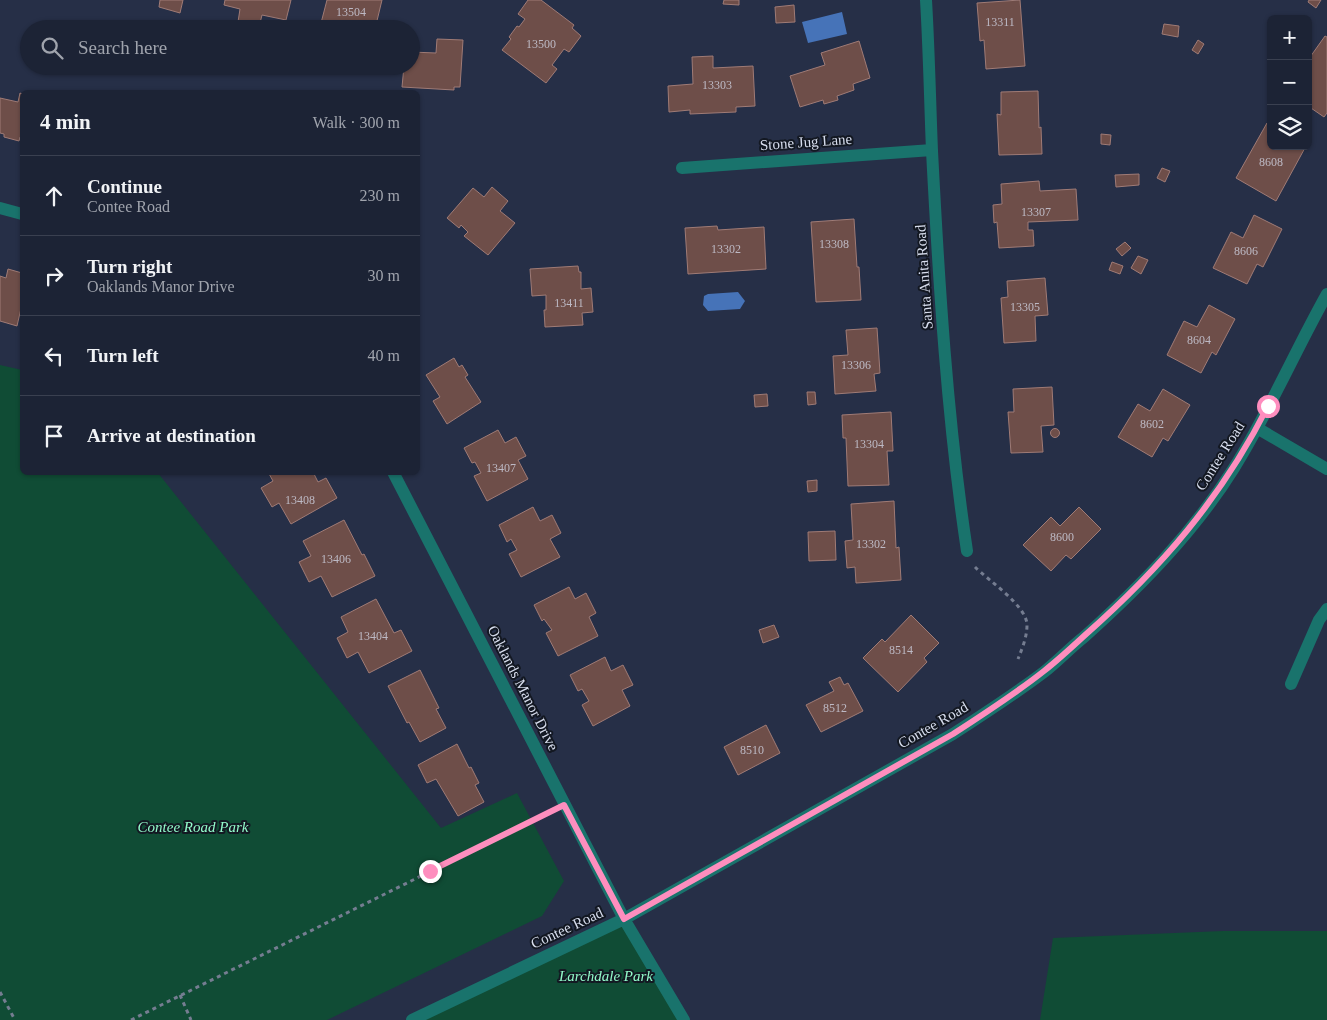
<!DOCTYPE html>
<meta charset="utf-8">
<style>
body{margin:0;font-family:Georgia,serif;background:#252b3d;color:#f1f3f6}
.controls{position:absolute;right:15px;top:15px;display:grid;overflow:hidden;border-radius:8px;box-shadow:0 1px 4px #0004}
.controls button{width:45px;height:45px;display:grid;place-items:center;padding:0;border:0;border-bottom:1px solid #3a4050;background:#1c2335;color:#f1f3f6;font:25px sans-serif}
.stop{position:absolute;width:15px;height:15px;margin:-11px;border:4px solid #fe8ebe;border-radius:50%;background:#fff}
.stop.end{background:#fe8ebe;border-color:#fff;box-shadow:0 1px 5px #0008}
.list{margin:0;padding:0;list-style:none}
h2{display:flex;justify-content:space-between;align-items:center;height:65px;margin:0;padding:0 20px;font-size:21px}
h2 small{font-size:16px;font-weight:400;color:#a0a4ad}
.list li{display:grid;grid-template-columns:32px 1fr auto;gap:15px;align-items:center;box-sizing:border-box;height:80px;padding:0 20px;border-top:1px solid #3a4050}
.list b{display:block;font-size:19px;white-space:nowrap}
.list p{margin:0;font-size:16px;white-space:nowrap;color:#a0a4ad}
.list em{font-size:16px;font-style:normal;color:#a0a4ad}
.icon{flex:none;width:28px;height:28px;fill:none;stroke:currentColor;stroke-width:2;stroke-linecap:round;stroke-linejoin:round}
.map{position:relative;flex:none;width:1327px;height:1020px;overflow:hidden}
.search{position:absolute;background:#1c2335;box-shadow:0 1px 4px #0004;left:20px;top:20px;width:400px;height:55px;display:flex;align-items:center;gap:12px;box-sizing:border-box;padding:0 18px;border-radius:28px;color:#a0a4ad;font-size:19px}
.panel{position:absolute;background:#1c2335;box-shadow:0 1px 4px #0004;left:20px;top:90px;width:400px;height:385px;border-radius:8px}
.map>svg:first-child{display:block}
</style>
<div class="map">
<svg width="1327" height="1020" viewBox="0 0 1327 1020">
<rect width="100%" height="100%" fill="#262f47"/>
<!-- green -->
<path fill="#104c35" d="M 0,365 L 22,370 L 22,472 L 158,473 L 441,828 L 517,793 L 564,881 L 542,916 L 327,1020 L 0,1020 Z
M 624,919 L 684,1020 L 411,1020 Z
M 1223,931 L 1327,931 L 1327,1020 L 1040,1020 L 1053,938 Z"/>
<!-- water -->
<path fill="#4673b8" d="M 842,12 L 847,34 L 808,43 L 802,22 Z
M 738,292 L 745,301 L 740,309 L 708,311 L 703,305 L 704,296 L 708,294 Z"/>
<!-- building -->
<path fill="#6e4e49" stroke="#9f7b76" d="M 160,0 L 183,0 L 180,13 L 159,7 Z
M 225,0 L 291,0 L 286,20 L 262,15 L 259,27 L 238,22 L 240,9 L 224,5 Z
M 327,0 L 382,0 L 375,29 L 343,29 L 321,23 Z
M 528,0 L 541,0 L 574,25 L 572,28 L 581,36 L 569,52 L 564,49 L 552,65 L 557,69 L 546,83 L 502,50 L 511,39 L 509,37 L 517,26 L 519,27 L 525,19 L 518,14 Z
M 724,0 L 739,0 L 739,5 L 723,4 Z
M 1020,0 L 1025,66 L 986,69 L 984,40 L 980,41 L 977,3 Z
M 1309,0 L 1321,0 L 1316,8 L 1308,2 Z
M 794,5 L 795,22 L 776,23 L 775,7 Z
M 1164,24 L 1179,26 L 1178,37 L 1162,34 Z
M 1325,36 L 1327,37 L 1327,113 L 1324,117 L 1308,106 L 1308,60 Z
M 437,39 L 463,40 L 460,87 L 454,87 L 454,90 L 402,87 L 404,66 L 411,66 L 411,52 L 436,53 Z
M 1198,40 L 1204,44 L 1198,54 L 1192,50 Z
M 859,41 L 870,78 L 853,84 L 854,90 L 837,96 L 838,100 L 824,104 L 823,100 L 800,107 L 790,76 L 825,65 L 821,53 Z
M 713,56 L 713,68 L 753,66 L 755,106 L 736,107 L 736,112 L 690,114 L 690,110 L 669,112 L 668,86 L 693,84 L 692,57 Z
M 1038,91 L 1039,128 L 1041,127 L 1042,154 L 999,155 L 997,114 L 1001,115 L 1001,92 Z
M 20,93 L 22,94 L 22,137 L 20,137 L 19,141 L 4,137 L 4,134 L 0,133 L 0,98 L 18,102 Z
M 1267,123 L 1271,124 L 1271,146 L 1306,146 L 1276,201 L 1236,178 Z
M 1101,134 L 1111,135 L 1110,145 L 1101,144 Z
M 1162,168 L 1170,171 L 1165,182 L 1157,178 Z
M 1139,174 L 1139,185 L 1116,187 L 1115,175 Z
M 1039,181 L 1040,191 L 1076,189 L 1078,220 L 1028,222 L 1028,230 L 1033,230 L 1034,246 L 999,248 L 997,222 L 994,223 L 993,205 L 1002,204 L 1001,184 Z
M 492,187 L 508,201 L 500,211 L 515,223 L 488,255 L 464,236 L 468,232 L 461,225 L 459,228 L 447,218 L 473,188 L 484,197 Z
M 1254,215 L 1282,229 L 1263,267 L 1257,264 L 1247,284 L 1213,268 L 1231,232 L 1243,238 Z
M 854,219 L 857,267 L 859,267 L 861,300 L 816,302 L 811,222 Z
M 717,226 L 718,230 L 764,227 L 766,269 L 688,274 L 685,228 Z
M 1125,242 L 1131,248 L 1122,256 L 1116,249 Z
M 1138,256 L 1148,260 L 1141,274 L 1131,268 Z
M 1112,262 L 1123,266 L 1120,274 L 1109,270 Z
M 578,266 L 579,272 L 581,272 L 581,289 L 591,288 L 593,312 L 582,313 L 583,325 L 545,327 L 544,310 L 546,310 L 546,295 L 532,296 L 530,269 Z
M 8,269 L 22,273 L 22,304 L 17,326 L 0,321 L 0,276 L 6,278 Z
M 1045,278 L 1048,315 L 1035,316 L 1036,341 L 1004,343 L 1001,298 L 1008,297 L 1007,281 Z
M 1209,305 L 1235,319 L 1216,355 L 1212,352 L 1201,373 L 1167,355 L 1184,321 L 1197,327 Z
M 877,328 L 880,373 L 874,374 L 876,391 L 835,394 L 833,356 L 848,355 L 846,330 Z
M 454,358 L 459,367 L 462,365 L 468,375 L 465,377 L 481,402 L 447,424 L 433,401 L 440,397 L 426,375 Z
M 1052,387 L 1054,425 L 1041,426 L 1043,452 L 1011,453 L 1008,412 L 1014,412 L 1013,389 Z
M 1163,389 L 1190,405 L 1168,441 L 1163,438 L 1152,457 L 1118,437 L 1138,404 L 1150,411 Z
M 807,392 L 815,392 L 816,404 L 808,405 Z
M 767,394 L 768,406 L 755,407 L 754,395 Z
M 891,412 L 893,451 L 887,451 L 889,485 L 848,486 L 846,438 L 843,438 L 842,415 Z
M1050.5 433a4.5 4.5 0 1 1 9 0a4.5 4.5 0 1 1-9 0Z
M 498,430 L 505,443 L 516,437 L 526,456 L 518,460 L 528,479 L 487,501 L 474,476 L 481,473 L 475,462 L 472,463 L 464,448 Z
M 268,472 L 313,472 L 318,482 L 326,478 L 337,498 L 291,524 L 279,503 L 272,507 L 261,488 L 273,481 Z
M 817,480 L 817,491 L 808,492 L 807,481 Z
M 894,501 L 896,548 L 899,547 L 901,580 L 856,583 L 855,567 L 847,568 L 845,541 L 853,540 L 851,504 Z
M 533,507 L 540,521 L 552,515 L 561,533 L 550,539 L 560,557 L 521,577 L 509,554 L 517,550 L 511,539 L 507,542 L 499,525 Z
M 1079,507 L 1101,529 L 1071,559 L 1066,555 L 1051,571 L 1023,545 L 1051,517 L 1060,526 Z
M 344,520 L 362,555 L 364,554 L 375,576 L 332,597 L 321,576 L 309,582 L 299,562 L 311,556 L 303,541 Z
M 835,531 L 836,560 L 809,561 L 808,532 Z
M 569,587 L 575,599 L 586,593 L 596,613 L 589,617 L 598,636 L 558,656 L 546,633 L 552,630 L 544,619 L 542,621 L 534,605 Z
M 376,599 L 394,633 L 401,630 L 412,651 L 369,673 L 358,652 L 347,658 L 337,638 L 348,632 L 341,617 Z
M 911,615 L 939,643 L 924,658 L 927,662 L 898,692 L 863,658 L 882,639 L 885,642 Z
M 774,625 L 779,637 L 763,643 L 759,630 Z
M 605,657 L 611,671 L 623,665 L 633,685 L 622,690 L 630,706 L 593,726 L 582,705 L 589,701 L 582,689 L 578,691 L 570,675 Z
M 420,670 L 439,708 L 436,709 L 446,728 L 420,742 L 409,722 L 407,723 L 388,686 Z
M 840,677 L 844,685 L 848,683 L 863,711 L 821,732 L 806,705 L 834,691 L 829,682 Z
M 766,725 L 780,753 L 738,775 L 724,747 Z
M 457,744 L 469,768 L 471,767 L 479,783 L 475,785 L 484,802 L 458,816 L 436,779 L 427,783 L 418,765 Z"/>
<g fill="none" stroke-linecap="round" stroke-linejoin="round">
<!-- path -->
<path stroke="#757d91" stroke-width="3" stroke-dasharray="4 4" stroke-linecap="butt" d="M 975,567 C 988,580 1027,606 1027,625 C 1027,637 1022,649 1018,659
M 0,992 L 15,1020
M 180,995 L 191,1020
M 131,1020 L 548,813"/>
<!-- minor -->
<path stroke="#19736c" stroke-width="12" d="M 926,0 C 929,50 930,101 932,151 C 939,285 947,418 967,551
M 682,168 L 932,150
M 0,208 L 22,214
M 1257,428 L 1327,469
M 393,472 L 624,919 L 684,1020
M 1291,684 L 1319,620 L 1327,609
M 412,1020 L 624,919 L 953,734 C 984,714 1015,694 1044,672 C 1058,661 1070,648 1084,637 C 1140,587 1194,532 1234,468 C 1269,412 1295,351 1327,294"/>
</g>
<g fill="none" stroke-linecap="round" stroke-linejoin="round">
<!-- route -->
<path stroke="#fe8ebe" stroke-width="6" d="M 430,871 L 564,805 L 624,919 L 953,734 C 984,714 1015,694 1044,671 C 1058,660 1071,648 1084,636 C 1161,568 1221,499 1268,406"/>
</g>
<g text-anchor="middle" stroke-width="4" stroke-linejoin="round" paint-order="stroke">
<!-- number labels -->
<g font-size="12" fill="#bdb9c4">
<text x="351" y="16">13504</text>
<text x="1000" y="26">13311</text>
<text x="541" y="48">13500</text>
<text x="717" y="89">13303</text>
<text x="1271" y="166">8608</text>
<text x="1036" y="216">13307</text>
<text x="834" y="248">13308</text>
<text x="726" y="253">13302</text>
<text x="1246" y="255">8606</text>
<text x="569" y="307">13411</text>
<text x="1025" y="311">13305</text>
<text x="1199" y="344">8604</text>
<text x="856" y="369">13306</text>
<text x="1152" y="428">8602</text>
<text x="869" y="448">13304</text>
<text x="501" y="472">13407</text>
<text x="300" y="504">13408</text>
<text x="1062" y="541">8600</text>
<text x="871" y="548">13302</text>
<text x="336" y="563">13406</text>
<text x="373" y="640">13404</text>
<text x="901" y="654">8514</text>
<text x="835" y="712">8512</text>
<text x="752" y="754">8510</text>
</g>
<!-- street labels -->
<g font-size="15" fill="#d7dded" stroke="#131822">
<text transform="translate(806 142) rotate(-4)" y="5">Stone Jug Lane</text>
<text transform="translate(924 277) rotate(-94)" y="5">Santa Anita Road</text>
<text transform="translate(1220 456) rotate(-58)" y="5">Contee Road</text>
<text transform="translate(523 688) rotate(63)" y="5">Oaklands Manor Drive</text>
<text transform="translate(933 725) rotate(-30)" y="5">Contee Road</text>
<text transform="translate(567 928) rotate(-25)" y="5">Contee Road</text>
</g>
<!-- park labels -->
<g font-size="15" font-style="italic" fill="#92faca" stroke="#131822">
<text x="193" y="832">Contee Road Park</text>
<text x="606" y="981">Larchdale Park</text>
</g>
</g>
</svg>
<div class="controls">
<button>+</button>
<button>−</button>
<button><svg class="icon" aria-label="layers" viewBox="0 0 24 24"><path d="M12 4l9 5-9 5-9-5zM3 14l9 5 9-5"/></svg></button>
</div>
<div class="stop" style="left:1268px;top:406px"></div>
<div class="stop end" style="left:430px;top:871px"></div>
<div class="search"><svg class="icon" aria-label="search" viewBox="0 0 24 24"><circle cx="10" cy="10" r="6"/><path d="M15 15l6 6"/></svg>Search here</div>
<section class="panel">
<h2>4 min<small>Walk · 300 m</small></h2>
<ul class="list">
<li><svg class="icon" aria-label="ahead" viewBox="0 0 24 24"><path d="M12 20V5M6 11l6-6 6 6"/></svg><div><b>Continue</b><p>Contee Road</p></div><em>230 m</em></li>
<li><svg class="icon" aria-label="right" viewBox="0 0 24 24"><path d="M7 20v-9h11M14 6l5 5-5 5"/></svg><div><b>Turn right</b><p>Oaklands Manor Drive</p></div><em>30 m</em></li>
<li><svg class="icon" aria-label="left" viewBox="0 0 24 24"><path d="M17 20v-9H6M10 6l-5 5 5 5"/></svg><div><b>Turn left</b></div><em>40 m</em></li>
<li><svg class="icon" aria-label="arrive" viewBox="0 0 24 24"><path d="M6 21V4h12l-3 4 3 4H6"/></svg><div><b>Arrive at destination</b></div></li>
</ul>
</section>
</div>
